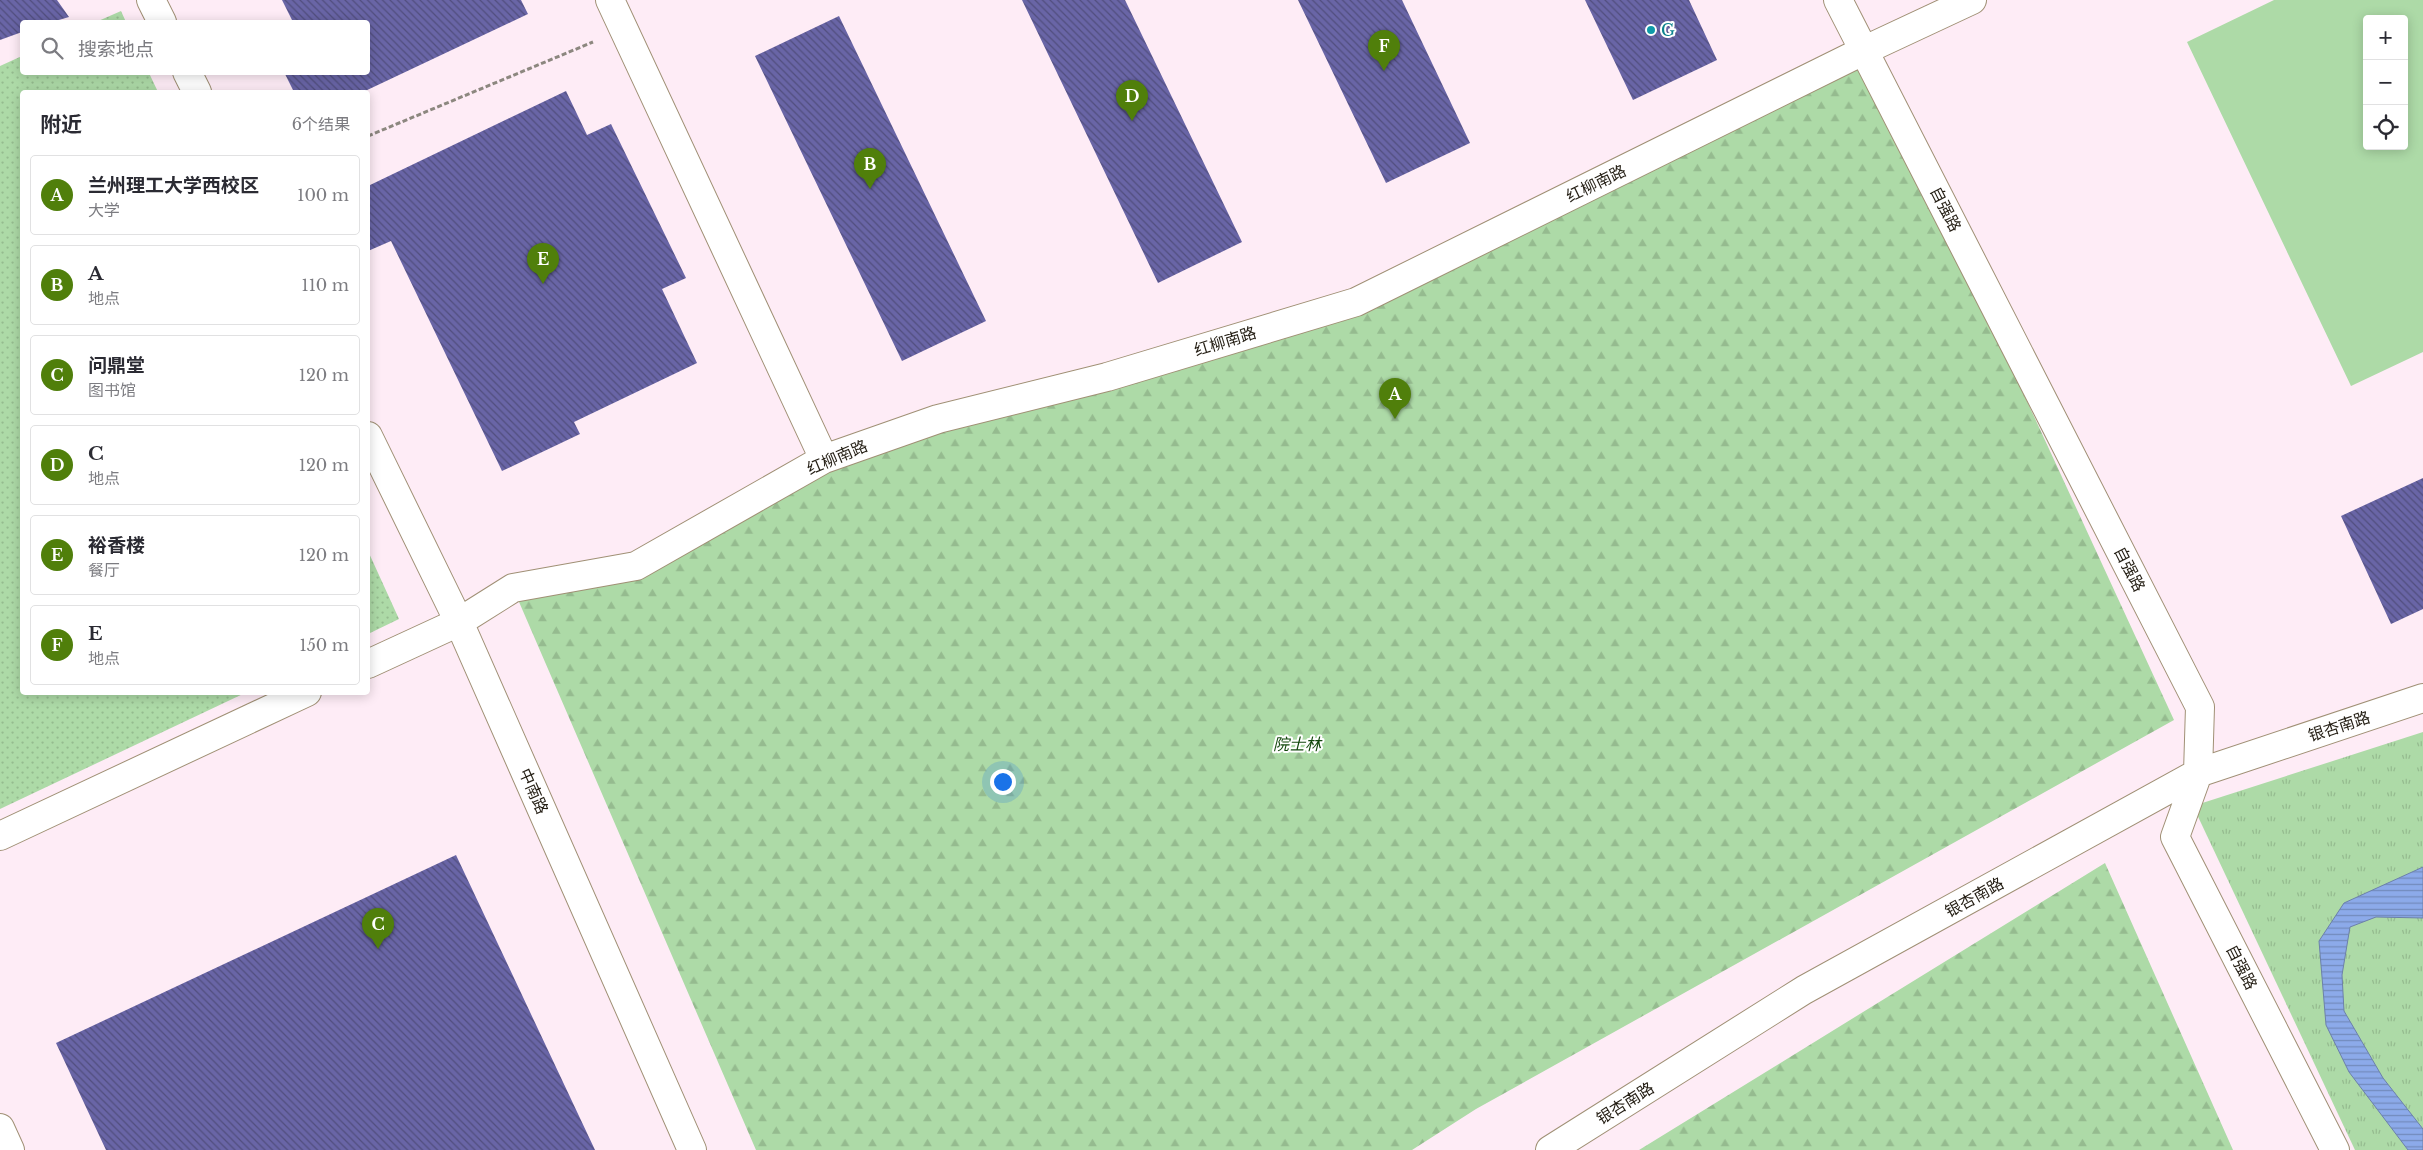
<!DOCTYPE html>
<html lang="zh">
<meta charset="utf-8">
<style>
body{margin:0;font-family:"Libre Baskerville","Noto Sans SC",serif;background:#f7f7f7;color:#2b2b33}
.controls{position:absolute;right:15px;top:15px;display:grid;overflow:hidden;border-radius:5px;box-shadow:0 2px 12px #0003}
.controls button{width:45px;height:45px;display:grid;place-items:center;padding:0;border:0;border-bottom:1px solid #e1e1e2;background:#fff;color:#2b2b33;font:25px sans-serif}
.you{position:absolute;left:1002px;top:781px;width:18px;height:18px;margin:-12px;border:4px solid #fff;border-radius:50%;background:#1a73e8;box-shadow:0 0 0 8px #1a73e833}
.badge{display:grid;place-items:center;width:32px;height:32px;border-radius:50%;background:#507f0b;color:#fff;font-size:16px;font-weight:700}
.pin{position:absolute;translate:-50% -41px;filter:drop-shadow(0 1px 2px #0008)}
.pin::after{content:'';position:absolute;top:26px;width:18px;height:15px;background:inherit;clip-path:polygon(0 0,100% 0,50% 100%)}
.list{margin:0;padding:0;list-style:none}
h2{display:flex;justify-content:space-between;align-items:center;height:65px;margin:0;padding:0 20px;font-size:21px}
h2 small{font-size:16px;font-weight:400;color:#7c7c81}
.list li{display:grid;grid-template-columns:32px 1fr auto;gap:15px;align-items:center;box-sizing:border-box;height:80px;margin:0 10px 10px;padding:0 10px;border:1px solid #e1e1e2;border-radius:5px}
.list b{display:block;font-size:19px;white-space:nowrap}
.list p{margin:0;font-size:16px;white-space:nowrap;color:#7c7c81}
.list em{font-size:16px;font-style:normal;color:#7c7c81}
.icon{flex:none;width:28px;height:28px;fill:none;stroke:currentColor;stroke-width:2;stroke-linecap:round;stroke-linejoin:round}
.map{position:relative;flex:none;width:2423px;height:1150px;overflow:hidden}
.search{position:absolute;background:#fff;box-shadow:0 2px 12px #0003;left:20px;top:20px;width:350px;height:55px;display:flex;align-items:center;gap:12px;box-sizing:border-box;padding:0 18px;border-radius:5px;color:#7c7c81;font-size:19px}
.panel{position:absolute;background:#fff;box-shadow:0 2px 12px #0003;left:20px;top:90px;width:350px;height:605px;border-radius:5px}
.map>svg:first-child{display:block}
</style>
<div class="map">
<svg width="2423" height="1150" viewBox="0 0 2423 1150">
<defs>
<pattern id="grass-dots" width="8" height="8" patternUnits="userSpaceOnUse" patternTransform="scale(1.25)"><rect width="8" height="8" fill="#addaa7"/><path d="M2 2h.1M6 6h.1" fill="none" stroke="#95bb8f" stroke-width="1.8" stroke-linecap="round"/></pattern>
<pattern id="forest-firs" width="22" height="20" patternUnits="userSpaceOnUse" patternTransform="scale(1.25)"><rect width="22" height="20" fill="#addaa7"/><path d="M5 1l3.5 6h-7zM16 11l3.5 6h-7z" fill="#95bb8f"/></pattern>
<pattern id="park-tufts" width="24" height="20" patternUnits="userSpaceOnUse" patternTransform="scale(1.25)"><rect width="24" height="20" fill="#addaa7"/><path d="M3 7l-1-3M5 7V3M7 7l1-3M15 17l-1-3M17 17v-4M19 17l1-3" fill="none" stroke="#95bb8f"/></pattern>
<pattern id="water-rules" width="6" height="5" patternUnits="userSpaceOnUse" patternTransform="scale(1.25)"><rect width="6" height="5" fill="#8caaea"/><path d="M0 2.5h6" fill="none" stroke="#728abc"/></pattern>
<pattern id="building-back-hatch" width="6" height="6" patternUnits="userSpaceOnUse" patternTransform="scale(1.25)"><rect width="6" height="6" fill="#6965a6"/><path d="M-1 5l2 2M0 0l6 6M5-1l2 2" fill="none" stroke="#514e7e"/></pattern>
</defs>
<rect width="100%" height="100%" fill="#fffbf5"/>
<!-- education -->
<path fill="#feecf6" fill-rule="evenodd" d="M 0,0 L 2423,0 L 2423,1150 L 0,1150 ZM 2367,19 L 2404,19 L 2404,146 L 2367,146 ZM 22,22 L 368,22 L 368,72 L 22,72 ZM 22,92 L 368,92 L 368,692 L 22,692 Z"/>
<!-- grass -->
<path fill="url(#grass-dots)" d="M 121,11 L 126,22 L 96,22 Z
M 22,56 L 22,72 L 149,73 L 158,92 L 22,92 L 22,692 L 245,693 L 0,809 L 0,66 Z
M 368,551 L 399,619 L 368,634 Z"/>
<!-- forest -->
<path fill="url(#forest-firs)" d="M 1865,50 L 2174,720 L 1476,1109 L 1412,1150 L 756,1150 L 513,588 L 636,566 L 824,459 L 1338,310 Z
M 2105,863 L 2233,1150 L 1639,1150 Z"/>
<!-- park -->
<path fill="url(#park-tufts)" d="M 2423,732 L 2423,1150 L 2355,1150 L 2193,806 Z"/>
<!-- garden -->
<path fill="#addaa7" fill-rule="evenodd" d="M 2274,0 L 2423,0 L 2423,352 L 2351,386 L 2187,42 ZM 2367,19 L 2404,19 L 2404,146 L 2367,146 Z"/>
<!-- water -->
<path fill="url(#water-rules)" stroke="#6c80aa" d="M 2423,867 L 2423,918 L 2376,917 L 2350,927 L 2342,975 L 2344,1011 L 2383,1078 L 2423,1129 L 2423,1150 L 2408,1150 L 2349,1072 L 2326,1025 L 2319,941 L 2344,903 Z"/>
<!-- building -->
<path fill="url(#building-back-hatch)" d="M 0,0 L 57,0 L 69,17 L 52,22 L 22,22 L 22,32 L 0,40 Z
M 282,0 L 521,0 L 528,14 L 363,92 L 294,92 L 284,72 L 368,72 L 368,22 L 293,22 Z
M 1022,0 L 1125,0 L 1242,242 L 1158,283 Z
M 1298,0 L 1402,0 L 1470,143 L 1386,183 Z
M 1585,0 L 1689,0 L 1717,60 L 1633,100 Z
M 839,16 L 986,321 L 902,361 L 755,56 Z
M 566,91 L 587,135 L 611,124 L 686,278 L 662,289 L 697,363 L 574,422 L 580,434 L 502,471 L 391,241 L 368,251 L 368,186 Z
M 2423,478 L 2423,609 L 2391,624 L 2341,516 Z
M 456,855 L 595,1150 L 106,1150 L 56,1043 Z"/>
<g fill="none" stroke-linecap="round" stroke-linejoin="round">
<defs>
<path id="minor" d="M 151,0 L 162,22
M 610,0 L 824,459
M 1838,0 L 2200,707 L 2198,773 L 2175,837 L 2335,1150
M 187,72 L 197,92
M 368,436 L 459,622 L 692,1150
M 368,664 L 459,622 L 513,588 L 636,566 L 824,459 L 938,419 L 1107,377 L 1356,302 L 1865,50 L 1972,0
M 0,836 L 307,692
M 0,1128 L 10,1150
M 1550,1150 L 1804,990 L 2198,773 L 2423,698"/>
</defs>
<!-- minor casing -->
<use href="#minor" stroke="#a09075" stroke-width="30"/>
<!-- path -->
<path stroke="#8c877f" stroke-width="3" stroke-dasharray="5 2.5" stroke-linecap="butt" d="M 368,136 L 593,42"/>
<!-- minor -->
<use href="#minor" stroke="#fff" stroke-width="28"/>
</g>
<!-- markers -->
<circle fill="#0f9aa8" stroke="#fff" stroke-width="2" cx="1651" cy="30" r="5"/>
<g text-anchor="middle" stroke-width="4" stroke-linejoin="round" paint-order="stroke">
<!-- culture labels -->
<g font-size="16" fill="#0d838f" stroke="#fff" text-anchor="start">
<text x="1661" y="36">G</text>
</g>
<!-- street labels -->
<g font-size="16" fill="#231d13" stroke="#fff">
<text transform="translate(1596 183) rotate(-26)" y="6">红柳南路</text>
<text transform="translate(1946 209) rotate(63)" y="6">自强路</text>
<text transform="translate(1225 341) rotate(-17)" y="6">红柳南路</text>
<text transform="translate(837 457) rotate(-23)" y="6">红柳南路</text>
<text transform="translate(2130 569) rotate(63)" y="6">自强路</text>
<text transform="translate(2339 726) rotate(-18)" y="6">银杏南路</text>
<text transform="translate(534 791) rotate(66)" y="6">中南路</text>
<text transform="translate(1974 897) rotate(-29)" y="6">银杏南路</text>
<text transform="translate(2242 967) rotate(63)" y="6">自强路</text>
<text transform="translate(1625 1103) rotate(-32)" y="6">银杏南路</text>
</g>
<!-- park labels -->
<g font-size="16" font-style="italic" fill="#12470c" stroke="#fff">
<text x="1297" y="750">院士林</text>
</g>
</g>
</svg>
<div class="controls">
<button>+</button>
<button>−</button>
<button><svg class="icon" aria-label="locate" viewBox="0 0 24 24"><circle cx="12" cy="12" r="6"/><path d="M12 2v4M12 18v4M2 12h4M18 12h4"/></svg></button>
</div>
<div class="you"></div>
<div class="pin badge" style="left:1395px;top:419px">A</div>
<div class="pin badge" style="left:870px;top:189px">B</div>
<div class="pin badge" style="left:378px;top:949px">C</div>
<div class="pin badge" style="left:1132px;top:121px">D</div>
<div class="pin badge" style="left:543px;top:284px">E</div>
<div class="pin badge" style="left:1384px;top:71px">F</div>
<div class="search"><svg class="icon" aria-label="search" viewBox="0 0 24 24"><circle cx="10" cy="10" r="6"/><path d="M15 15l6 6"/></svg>搜索地点</div>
<section class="panel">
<h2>附近<small>6个结果</small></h2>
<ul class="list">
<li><span class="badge">A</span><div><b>兰州理工大学西校区</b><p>大学</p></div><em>100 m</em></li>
<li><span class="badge">B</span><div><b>A</b><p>地点</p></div><em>110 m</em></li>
<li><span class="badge">C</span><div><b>问鼎堂</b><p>图书馆</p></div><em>120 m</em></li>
<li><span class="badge">D</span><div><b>C</b><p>地点</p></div><em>120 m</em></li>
<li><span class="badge">E</span><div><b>裕香楼</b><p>餐厅</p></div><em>120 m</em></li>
<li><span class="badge">F</span><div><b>E</b><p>地点</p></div><em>150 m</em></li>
</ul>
</section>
</div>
